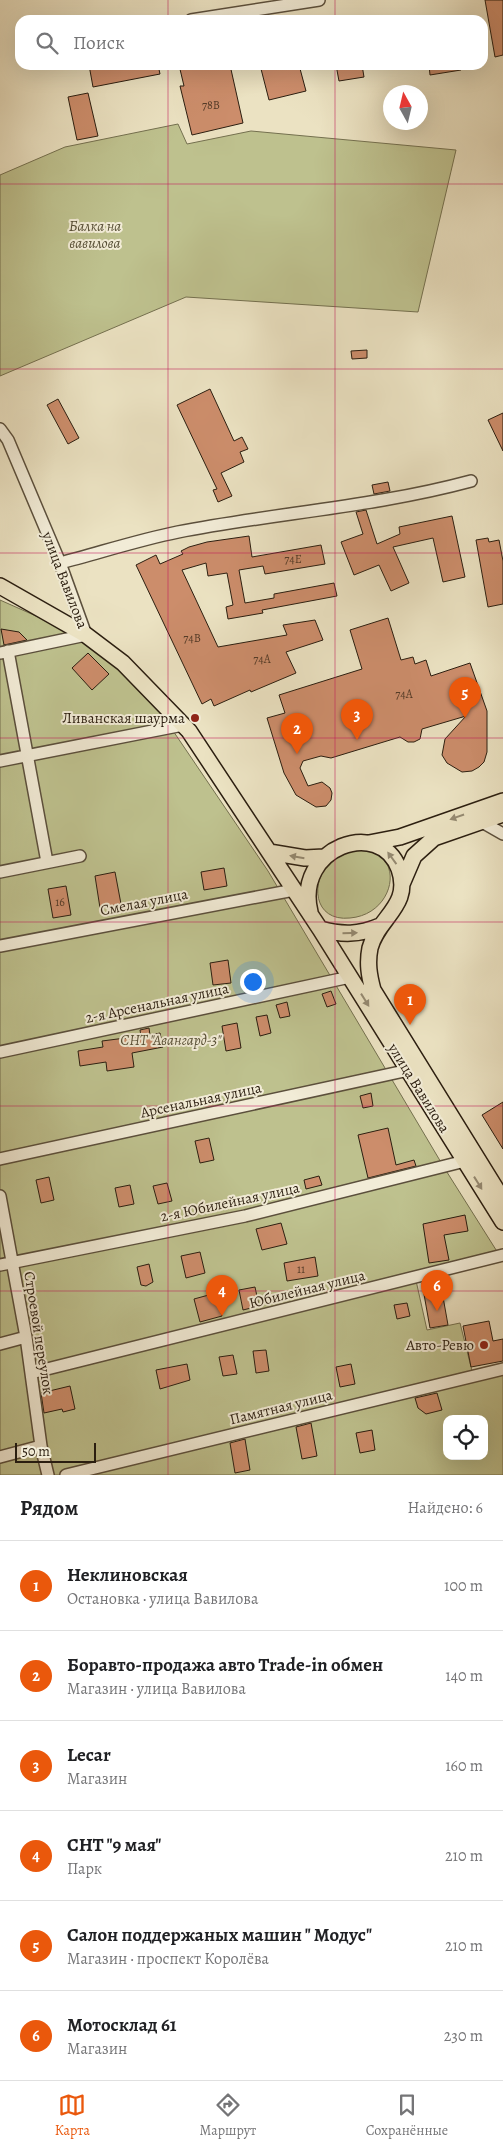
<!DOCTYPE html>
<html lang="ru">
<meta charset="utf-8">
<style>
body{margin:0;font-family:Alegreya,serif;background:#f6f6f6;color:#202124}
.controls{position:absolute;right:15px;bottom:15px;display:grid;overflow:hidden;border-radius:10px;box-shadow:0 5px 20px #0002}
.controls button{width:45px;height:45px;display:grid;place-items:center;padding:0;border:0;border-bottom:1px solid #e0e0e0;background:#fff;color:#202124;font:25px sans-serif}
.compass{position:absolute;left:383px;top:85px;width:45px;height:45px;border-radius:50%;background:#fff;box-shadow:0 5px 20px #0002;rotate:352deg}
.scale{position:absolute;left:15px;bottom:12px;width:81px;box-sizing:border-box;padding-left:5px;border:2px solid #2b1e10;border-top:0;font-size:14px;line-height:18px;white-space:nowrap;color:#2b1e10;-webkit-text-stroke:4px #f2ecd7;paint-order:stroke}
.you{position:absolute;left:252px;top:981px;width:18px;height:18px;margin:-12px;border:4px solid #fff;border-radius:50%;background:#1a73e8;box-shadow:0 0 0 8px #1a73e833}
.badge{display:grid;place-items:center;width:32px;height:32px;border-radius:50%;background:#ea580c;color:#fff;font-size:16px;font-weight:700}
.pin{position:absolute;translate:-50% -41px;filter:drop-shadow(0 1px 2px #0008)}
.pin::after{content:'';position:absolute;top:26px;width:18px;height:15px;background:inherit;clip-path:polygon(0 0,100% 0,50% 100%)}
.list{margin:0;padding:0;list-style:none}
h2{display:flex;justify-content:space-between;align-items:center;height:65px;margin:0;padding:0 20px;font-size:21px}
h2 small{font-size:16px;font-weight:400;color:#757577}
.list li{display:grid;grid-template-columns:32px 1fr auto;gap:15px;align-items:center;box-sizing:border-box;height:90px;padding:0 20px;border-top:1px solid #e0e0e0}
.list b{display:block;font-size:19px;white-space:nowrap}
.list p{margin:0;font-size:16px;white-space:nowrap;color:#757577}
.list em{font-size:16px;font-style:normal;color:#757577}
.icon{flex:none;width:28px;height:28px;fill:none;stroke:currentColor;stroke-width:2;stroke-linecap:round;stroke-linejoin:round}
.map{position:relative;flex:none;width:503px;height:1475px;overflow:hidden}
.search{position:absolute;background:#fff;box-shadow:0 5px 20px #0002;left:15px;right:15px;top:15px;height:55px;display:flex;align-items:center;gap:12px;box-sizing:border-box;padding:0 18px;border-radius:15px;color:#757577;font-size:19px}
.sheet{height:605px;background:#fff}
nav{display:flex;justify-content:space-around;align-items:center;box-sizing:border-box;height:70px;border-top:1px solid #e0e0e0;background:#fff;font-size:14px;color:#757577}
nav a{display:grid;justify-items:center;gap:2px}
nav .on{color:#ea580c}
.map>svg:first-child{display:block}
</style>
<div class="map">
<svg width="503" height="1475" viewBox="0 0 503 1475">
<rect width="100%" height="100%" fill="#ebe2c2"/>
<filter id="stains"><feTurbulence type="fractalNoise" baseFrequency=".004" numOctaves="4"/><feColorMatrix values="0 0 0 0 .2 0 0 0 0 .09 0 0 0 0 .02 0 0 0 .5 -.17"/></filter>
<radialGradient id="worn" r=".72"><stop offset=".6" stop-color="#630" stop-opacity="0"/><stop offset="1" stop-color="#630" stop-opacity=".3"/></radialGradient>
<!-- green -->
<path fill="#bec18e" stroke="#74704f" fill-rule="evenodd" d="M 178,124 L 187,144 L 251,131 L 456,150 L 418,312 L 186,297 L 0,376 L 0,175 L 65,147 Z
M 0,600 L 63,628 L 110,661 L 163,716 L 268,871 L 445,1169 L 498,1253 L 415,1276 L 427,1330 L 460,1323 L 473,1375 L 503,1369 L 503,1475 L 0,1475 ZM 447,1419 L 484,1419 L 484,1456 L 447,1456 Z
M 353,851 C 407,844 399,914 350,918 C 313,922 309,881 332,860 C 338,855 346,853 353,851 Z"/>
<!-- building -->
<path fill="#cc8d6b" stroke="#2b1e10" d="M 485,0 L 503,0 L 503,55 L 495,57 Z
M 89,65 L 158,65 L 160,74 L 93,87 Z
M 179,65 L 230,65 L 243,123 L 192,135 L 180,86 L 184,86 Z
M 260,65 L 299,65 L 306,91 L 269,100 Z
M 336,65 L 362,65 L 364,77 L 339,81 Z
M 429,65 L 461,65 L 461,70 L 430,75 Z
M 88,93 L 98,136 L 77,140 L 68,97 Z
M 367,350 L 367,358 L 352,359 L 351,351 Z
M 210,389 L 234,441 L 242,437 L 248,449 L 240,452 L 244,462 L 221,473 L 232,496 L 218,502 L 213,490 L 217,489 L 177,405 Z
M 58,399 L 79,438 L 68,444 L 47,405 Z
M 503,413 L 503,451 L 488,420 Z
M 388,482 L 390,491 L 374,494 L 372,485 Z
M 366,510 L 377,544 L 400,534 L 399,527 L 452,516 L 465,577 L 443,582 L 433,538 L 393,547 L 409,583 L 391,591 L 379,565 L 354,575 L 341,542 L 363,534 L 356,512 Z
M 249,536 L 252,557 L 321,545 L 325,564 L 265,574 L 263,566 L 239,570 L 245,603 L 274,598 L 274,594 L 334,583 L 337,596 L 262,610 L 263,613 L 228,619 L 226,607 L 233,605 L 227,573 L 208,576 L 206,563 L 182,570 L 218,647 L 287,635 L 283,625 L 315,620 L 323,640 L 286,652 L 296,673 L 251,692 L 250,690 L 214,706 L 211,699 L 202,704 L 136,565 L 156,555 L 160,564 L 183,554 L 181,551 L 189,547 L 207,542 Z
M 488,538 L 489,542 L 499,540 L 503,561 L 503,604 L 488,607 L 476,540 Z
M 388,618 L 401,660 L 413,657 L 415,664 L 426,660 L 431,676 L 470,663 L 487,711 L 487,752 L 484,762 L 479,767 L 472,771 L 462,772 L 447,763 L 442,755 L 445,739 L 466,716 L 422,729 L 420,739 L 414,742 L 408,742 L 400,737 L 331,758 L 321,756 L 303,761 L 300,768 L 308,786 L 322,782 L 330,788 L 332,793 L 331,800 L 326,806 L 316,807 L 296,795 L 284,773 L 267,718 L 285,713 L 279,695 L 362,669 L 350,630 Z
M 1,629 L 19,632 L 27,640 L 4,645 Z
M 88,653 L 109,674 L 92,690 L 72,668 Z
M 224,868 L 227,886 L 204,890 L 201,872 Z
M 115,872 L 121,904 L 100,908 L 95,876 Z
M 66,886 L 71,915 L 53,918 L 48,889 Z
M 228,960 L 231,983 L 213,985 L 210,963 Z
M 331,991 L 336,1004 L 327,1007 L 322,994 Z
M 409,996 L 418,1011 L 409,1016 L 400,1002 Z
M 287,1002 L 290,1016 L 280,1018 L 276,1005 Z
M 267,1015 L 271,1033 L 260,1036 L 256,1017 Z
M 237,1023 L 241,1048 L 226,1051 L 222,1026 Z
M 149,1028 L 150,1035 L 160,1033 L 163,1047 L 132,1053 L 134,1067 L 107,1071 L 106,1062 L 80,1066 L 78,1051 L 103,1047 L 102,1041 L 141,1036 L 140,1030 Z
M 371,1093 L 373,1106 L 363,1108 L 360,1096 Z
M 503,1102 L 503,1149 L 482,1115 Z
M 388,1128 L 396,1165 L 414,1160 L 416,1166 L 368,1178 L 358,1135 Z
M 209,1138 L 214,1160 L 200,1163 L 195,1141 Z
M 319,1176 L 322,1185 L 306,1189 L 304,1180 Z
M 49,1177 L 54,1200 L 41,1203 L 36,1180 Z
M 167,1183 L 172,1201 L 158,1204 L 153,1186 Z
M 130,1185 L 134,1204 L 119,1207 L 115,1188 Z
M 465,1215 L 468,1231 L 444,1235 L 449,1260 L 429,1263 L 423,1224 Z
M 281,1223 L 287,1244 L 262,1250 L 256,1229 Z
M 200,1252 L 205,1273 L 186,1278 L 181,1256 Z
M 315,1257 L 318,1276 L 287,1281 L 284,1263 Z
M 149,1264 L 153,1282 L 146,1286 L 141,1285 L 137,1267 Z
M 440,1280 L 448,1325 L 430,1328 L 422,1283 Z
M 255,1287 L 259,1306 L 243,1310 L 239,1290 Z
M 216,1293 L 222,1316 L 200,1322 L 194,1299 Z
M 407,1303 L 410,1316 L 397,1319 L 394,1305 Z
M 489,1321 L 493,1341 L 503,1339 L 503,1361 L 471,1367 L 463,1326 Z
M 266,1350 L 269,1371 L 256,1373 L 253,1351 Z
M 233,1355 L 237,1374 L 223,1376 L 219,1357 Z
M 187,1364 L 190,1380 L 160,1389 L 156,1370 Z
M 351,1364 L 355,1384 L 340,1387 L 336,1367 Z
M 70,1386 L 75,1409 L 63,1412 L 62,1409 L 44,1413 L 41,1393 Z
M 437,1393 L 442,1410 L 426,1414 L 418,1408 L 415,1398 Z
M 311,1423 L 317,1456 L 302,1459 L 296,1427 Z
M 372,1430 L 375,1450 L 360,1453 L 356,1433 Z
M 245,1439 L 250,1470 L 235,1473 L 230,1443 Z"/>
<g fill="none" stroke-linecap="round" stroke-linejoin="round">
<defs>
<path id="minor" d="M 191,20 L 319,0
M 0,429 L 8,440 L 60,563 L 86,635 L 0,653
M 60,563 C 99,553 138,540 178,532 C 275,513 375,507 471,481
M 8,651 L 47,862
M 0,761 L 183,725
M 482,822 L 503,834
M 0,872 L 80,856
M 0,946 L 294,890
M 0,1052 L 350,977
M 0,1159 L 409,1070
M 0,1196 L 26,1337 L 41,1446 L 48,1475
M 0,1265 L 245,1216 L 465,1161
M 0,1344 L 26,1337
M 31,1373 L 503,1255
M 0,1457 L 41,1446
M 66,1475 L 503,1369"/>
<path id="major" d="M 0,586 L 86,635 L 123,663 L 189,731 L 320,929 L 503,1222
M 369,843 L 400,837 L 503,801
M 269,852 L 305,858 L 324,857
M 402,884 L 414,856 L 434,838 L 503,814
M 310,912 C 294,847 380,817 399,869 C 412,906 378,917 370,948 C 367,963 369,975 373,990 L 503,1200
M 320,929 C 342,935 359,935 380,926"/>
</defs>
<!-- minor casing -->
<use href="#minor" stroke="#5b4f3c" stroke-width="14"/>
<!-- major casing -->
<use href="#major" stroke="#2b1e10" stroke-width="18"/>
<!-- minor -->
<use href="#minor" stroke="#f2ecd7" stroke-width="11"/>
<!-- major -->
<use href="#major" stroke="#ebe2c2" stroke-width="15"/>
</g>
<!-- one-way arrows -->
<defs><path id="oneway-solid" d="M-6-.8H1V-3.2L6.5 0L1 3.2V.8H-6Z" transform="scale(1.25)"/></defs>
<g fill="#958a72">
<use href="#oneway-solid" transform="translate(457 817) rotate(161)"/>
<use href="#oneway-solid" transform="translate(297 857) rotate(-170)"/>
<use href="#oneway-solid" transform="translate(392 858) rotate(-126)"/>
<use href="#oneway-solid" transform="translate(350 933) rotate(-2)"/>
<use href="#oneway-solid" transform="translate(365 1000) rotate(58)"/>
<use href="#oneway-solid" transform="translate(478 1183) rotate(58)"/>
</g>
<!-- grid -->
<path fill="none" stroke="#c2185b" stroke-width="1" stroke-opacity="0.55" d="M 168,0 L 168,20M 335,0 L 335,20M 168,65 L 168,1475M 335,65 L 335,1475M 0,184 L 503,184M 0,369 L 503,369M 0,553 L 503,553M 0,738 L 503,738M 0,922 L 503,922M 0,1106 L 503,1106M 0,1291 L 503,1291"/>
<!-- markers -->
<g fill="#8f2418" stroke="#f2ecd7" stroke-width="2">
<circle cx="195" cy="718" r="5"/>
<circle cx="484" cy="1345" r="5"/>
</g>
<g text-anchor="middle" stroke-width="4" stroke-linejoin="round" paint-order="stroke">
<!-- number labels -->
<g font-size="12" fill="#533a27">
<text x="211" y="109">78В</text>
<text x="293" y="563">74Е</text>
<text x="192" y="642">74В</text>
<text x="262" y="663">74А</text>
<text x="404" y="698">74А</text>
<text x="60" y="906">16</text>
<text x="301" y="1273">11</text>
</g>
<!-- park labels -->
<g font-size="15" font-style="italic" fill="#574f36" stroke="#f2ecd7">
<text x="95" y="231">Балка на<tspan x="95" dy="17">вавилова</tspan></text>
<text x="171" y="1045">СНТ "Авангард-3"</text>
</g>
<!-- street labels -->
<g font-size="15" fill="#2b1e10" stroke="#f2ecd7">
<text transform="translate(65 580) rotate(69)" y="5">улица Вавилова</text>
<text transform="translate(144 902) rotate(-11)" y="5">Смелая улица</text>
<text transform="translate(157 1003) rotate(-12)" y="5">2-я Арсенальная улица</text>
<text transform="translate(419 1088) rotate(58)" y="5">улица Вавилова</text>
<text transform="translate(201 1100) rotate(-12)" y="5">Арсенальная улица</text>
<text transform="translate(230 1202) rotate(-12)" y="5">2-я Юбилейная улица</text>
<text transform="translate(307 1289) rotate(-14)" y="5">Юбилейная улица</text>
<text transform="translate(39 1333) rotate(81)" y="5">Строевой переулок</text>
<text transform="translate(281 1407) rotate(-14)" y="5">Памятная улица</text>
</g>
<!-- poi labels -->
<g font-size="15" fill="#2b1e10" stroke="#f2ecd7" text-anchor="end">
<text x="185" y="723">Ливанская шаурма</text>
<text x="474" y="1350">Авто-Ревю</text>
</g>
</g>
<rect width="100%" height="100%" filter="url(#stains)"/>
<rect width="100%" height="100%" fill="url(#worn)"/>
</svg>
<div class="controls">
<button><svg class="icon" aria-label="locate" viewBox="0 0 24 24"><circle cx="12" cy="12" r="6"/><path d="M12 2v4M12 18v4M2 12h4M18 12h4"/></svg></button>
</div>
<svg class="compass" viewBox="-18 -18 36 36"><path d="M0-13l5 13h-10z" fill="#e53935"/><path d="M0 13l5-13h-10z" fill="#757577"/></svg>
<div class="scale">50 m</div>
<div class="you"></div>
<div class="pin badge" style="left:410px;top:1025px">1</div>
<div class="pin badge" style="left:297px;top:754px">2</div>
<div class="pin badge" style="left:357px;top:740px">3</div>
<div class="pin badge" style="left:222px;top:1316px">4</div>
<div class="pin badge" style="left:465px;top:718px">5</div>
<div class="pin badge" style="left:437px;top:1311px">6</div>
<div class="search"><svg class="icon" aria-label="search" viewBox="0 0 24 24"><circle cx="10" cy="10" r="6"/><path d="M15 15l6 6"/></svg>Поиск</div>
</div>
<section class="sheet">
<h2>Рядом<small>Найдено: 6</small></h2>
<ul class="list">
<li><span class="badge">1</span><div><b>Неклиновская</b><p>Остановка · улица Вавилова</p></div><em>100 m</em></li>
<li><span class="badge">2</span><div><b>Боравто-продажа авто Trade-in обмен</b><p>Магазин · улица Вавилова</p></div><em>140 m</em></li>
<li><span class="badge">3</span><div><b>Lecar</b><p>Магазин</p></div><em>160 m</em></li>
<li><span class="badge">4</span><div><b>СНТ &quot;9 мая&quot;</b><p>Парк</p></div><em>210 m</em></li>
<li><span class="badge">5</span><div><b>Салон поддержаных машин &quot; Модус&quot;</b><p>Магазин · проспект Королёва</p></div><em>210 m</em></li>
<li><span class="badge">6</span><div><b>Мотосклад 61</b><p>Магазин</p></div><em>230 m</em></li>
</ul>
</section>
<nav>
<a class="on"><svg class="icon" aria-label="map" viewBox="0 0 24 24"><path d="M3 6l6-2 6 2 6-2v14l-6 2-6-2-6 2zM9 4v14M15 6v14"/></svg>Карта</a>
<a><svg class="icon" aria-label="directions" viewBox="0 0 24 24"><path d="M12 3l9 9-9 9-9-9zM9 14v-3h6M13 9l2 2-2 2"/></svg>Маршрут</a>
<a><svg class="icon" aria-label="saved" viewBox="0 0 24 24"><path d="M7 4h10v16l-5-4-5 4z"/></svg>Сохранённые</a>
</nav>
